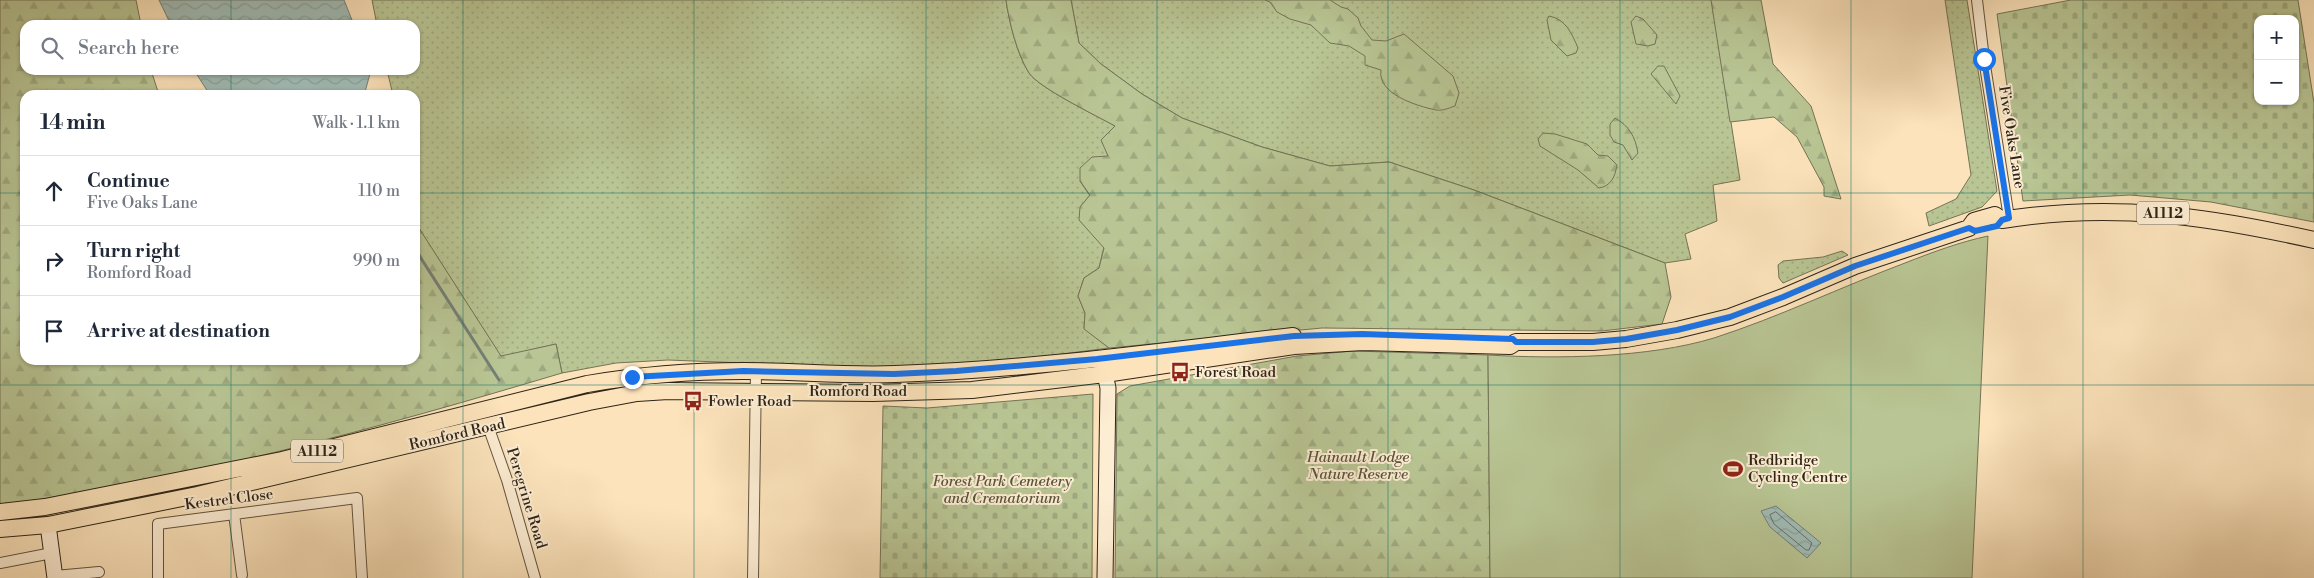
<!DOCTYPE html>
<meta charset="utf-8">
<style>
body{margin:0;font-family:"Libre Bodoni",serif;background:#f6f6f7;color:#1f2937}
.controls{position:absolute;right:15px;top:15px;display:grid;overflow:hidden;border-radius:10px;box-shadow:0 1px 4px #0004}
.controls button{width:45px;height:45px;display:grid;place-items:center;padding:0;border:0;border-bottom:1px solid #e0e1e3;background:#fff;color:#1f2937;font:25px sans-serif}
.stop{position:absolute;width:15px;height:15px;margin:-11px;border:4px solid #1a73e8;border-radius:50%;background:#fff}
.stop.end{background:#1a73e8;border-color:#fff;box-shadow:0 1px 5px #0008}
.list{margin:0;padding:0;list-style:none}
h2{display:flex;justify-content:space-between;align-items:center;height:65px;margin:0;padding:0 20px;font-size:21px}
h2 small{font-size:16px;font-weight:400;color:#747a83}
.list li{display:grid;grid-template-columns:32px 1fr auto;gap:15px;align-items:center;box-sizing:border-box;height:70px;padding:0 20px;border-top:1px solid #e0e1e3}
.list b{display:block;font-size:19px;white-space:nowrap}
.list p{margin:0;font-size:16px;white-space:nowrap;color:#747a83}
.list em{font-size:16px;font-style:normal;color:#747a83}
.icon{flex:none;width:28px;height:28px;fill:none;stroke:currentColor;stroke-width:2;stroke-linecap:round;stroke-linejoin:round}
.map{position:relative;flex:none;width:2314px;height:578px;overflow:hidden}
.search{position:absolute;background:#fff;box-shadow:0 1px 4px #0004;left:20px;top:20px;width:400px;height:55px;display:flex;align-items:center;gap:12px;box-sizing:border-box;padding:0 18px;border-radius:15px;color:#747a83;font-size:19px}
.panel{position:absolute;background:#fff;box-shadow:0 1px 4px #0004;left:20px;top:90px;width:400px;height:275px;border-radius:15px}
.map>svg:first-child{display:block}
</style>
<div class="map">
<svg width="2314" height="578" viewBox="0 0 2314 578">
<defs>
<pattern id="grass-dots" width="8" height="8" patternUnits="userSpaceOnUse" patternTransform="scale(1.25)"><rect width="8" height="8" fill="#b9c594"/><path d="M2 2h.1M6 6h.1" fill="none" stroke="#9fa97f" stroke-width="1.8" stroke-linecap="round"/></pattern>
<pattern id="forest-firs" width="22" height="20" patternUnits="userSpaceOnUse" patternTransform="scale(1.25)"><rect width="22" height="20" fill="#b9c594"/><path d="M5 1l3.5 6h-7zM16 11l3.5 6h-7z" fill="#9fa97f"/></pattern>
<pattern id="cemetery-stones" width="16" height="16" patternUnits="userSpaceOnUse" patternTransform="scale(1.25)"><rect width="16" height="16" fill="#b9c594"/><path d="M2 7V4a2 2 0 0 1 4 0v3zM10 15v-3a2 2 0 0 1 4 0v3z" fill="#9fa97f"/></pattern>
<pattern id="water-waves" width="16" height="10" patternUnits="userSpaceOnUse" patternTransform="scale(1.25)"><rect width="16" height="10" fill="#a1bdb7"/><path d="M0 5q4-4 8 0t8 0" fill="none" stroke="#8ba29d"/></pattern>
</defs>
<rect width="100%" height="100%" fill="#fce3bb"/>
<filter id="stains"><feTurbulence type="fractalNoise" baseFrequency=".004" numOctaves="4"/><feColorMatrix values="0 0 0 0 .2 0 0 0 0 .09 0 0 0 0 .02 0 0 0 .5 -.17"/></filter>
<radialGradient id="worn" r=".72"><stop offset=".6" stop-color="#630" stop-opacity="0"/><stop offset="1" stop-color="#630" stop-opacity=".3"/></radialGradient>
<!-- grass -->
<path fill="url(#grass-dots)" stroke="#747456" d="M 372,0 L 1006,0 C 1009,21 1017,55 1029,73 C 1039,88 1097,116 1115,126 L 1109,156 L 1080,181 L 1090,196 L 1080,207 L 1104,247 L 1099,268 L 1084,278 L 1078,296 L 1085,313 L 1084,328 L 1109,348 L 1015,360 L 914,367 L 820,366 L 668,360 L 616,363 L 562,373 L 556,344 L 501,357 L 415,222 L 417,126 L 415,123 L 415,95 L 393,95 L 387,70 L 415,70 L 415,25 L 377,25 Z
M 1071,0 L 1712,0 L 1740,180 L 1713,185 L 1717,221 L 1685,234 L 1691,259 L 1665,263 L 1474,190 L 1389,162 L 1330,166 L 1262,147 L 1182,118 L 1142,94 L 1101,64 L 1079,43 Z
M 1945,0 L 1967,0 L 1997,191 L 1982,207 L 1929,226 L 1926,213 L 1956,199 L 1971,175 Z
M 1842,251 L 1848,255 L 1783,283 L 1779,278 L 1778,265 L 1783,261 L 1823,257 Z"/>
<!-- forest -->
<path fill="url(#forest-firs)" stroke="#747456" d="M 0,0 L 136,0 L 141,25 L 25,25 L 25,70 L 151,70 L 159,95 L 25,95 L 25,360 L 415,360 L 415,222 L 501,356 L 556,344 L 562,373 C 378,428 190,480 0,505 Z
M 1006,0 L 1071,0 L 1079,43 L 1101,64 L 1142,94 L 1182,118 L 1262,147 L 1330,166 L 1389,162 L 1474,190 L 1665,263 L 1671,297 L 1662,324 L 1602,331 L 1322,328 L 1109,348 L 1084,329 L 1085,313 L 1078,296 L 1084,278 L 1099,268 L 1104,248 L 1079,220 L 1080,207 L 1090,195 L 1080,181 L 1080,168 L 1092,157 L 1108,156 L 1101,140 L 1115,126 C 1097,116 1039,88 1029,73 C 1017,54 1009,22 1006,0 Z
M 1265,0 L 1330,0 L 1341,7 L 1348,9 L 1358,18 L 1361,26 L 1372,40 L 1386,41 L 1404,34 L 1453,76 L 1459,93 L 1455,106 C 1449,108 1443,111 1436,110 C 1417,106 1377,94 1381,70 L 1365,65 L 1365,56 L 1349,46 L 1330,43 L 1311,25 L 1290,19 L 1277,12 L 1270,2 Z
M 1711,0 L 1761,0 L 1773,64 L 1811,106 L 1841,199 L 1824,196 L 1824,187 L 1797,137 L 1774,117 L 1730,122 Z
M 1549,16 C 1566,19 1572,34 1578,48 L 1576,53 L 1567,56 L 1551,40 L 1547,20 Z
M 1636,16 L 1643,19 L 1657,35 L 1655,44 L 1648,46 L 1636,44 L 1631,22 Z
M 1658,66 L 1664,66 L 1680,96 L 1676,104 L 1651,74 Z
M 1615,118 C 1629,126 1635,136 1638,153 L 1632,160 L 1623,145 L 1614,142 L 1610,135 L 1610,124 Z
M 1543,133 L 1555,134 L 1587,144 L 1598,155 L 1608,156 L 1617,165 C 1615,177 1611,186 1599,188 L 1578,170 L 1540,146 L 1538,139 Z
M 1353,351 L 1488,355 L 1490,578 L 1115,578 L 1117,394 L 1130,386 L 1297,356 Z"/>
<!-- cemetery -->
<path fill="url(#cemetery-stones)" stroke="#747456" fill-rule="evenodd" d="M 2071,0 L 2298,0 L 2314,103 L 2314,222 L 2211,202 L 2130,195 L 2023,201 L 1997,14 ZM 2258,19 L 2295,19 L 2295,101 L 2258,101 Z
M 1093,394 L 1092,578 L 880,578 L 883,406 L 927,408 Z"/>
<!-- garden -->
<path fill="#b9c594" stroke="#747456" d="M 1988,236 L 1972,578 L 1490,578 L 1488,355 C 1557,359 1648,358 1714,338 C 1779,317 1841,287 1905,263 C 1933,252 1960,242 1988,236 Z"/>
<!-- water -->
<path fill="url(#water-waves)" stroke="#738077" d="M 159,0 L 344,0 L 354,25 L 171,25 Z
M 194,70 L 371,70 L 365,92 L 360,95 L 210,95 Z
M 1776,506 L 1821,543 L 1807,558 L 1770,527 L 1761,511 Z"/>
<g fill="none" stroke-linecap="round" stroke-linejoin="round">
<!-- shore -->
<path stroke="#687067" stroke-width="1" d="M 1776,512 L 1812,543 L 1809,550 L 1806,550 L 1774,524 L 1770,515 Z"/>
<!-- stream -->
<path stroke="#738077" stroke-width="3" d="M 415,249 L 499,380"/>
<defs>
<path id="street" d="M 1977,0 L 1984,59 L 2009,218
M 488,426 L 507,480 L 535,578
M 234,514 L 242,575
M 0,563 L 52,553
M 55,576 L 99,572
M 158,578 L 158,524 L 357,498 L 362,578
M 753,578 L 756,372"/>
<path id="secondary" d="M 48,525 L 55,578
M 1105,578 L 1108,388 L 1105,374"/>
<path id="primary" d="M 0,512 L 45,507 L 282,460 L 587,384 C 639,375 691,371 744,371 C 795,371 845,376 895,374 C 1028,370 1161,351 1293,336
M 0,529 L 48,525 L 197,495 L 589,402 L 637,393 L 668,391 L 873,393 L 972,390 L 1105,374 L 1294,346 L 1363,342 L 1510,346 L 1516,342 L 1593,342 L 1626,339 L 1677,330 L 1730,317 L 1783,297 L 1855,266 L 1969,228 L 1974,221 L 1995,215 L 2002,220 C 2112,202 2207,216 2314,240"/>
</defs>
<!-- street casing -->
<use href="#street" stroke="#625440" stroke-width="12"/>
<!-- secondary casing -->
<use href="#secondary" stroke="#2e2417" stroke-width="17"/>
<!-- primary casing -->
<use href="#primary" stroke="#2e2417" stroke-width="18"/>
<!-- street -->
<use href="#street" stroke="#fdedd3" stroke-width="10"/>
<!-- secondary -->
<use href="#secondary" stroke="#fdedd3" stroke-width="15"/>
<!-- primary -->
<use href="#primary" stroke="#fce3bb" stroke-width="16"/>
</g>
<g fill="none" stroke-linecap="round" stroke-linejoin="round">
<!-- route -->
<path stroke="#1a73e8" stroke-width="6" d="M 632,377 L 743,371 L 894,374 L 956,371 L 1097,359 L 1294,336 L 1362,334 L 1513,339 L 1516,342 L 1593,342 L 1626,339 L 1677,330 L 1730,317 L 1783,297 L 1855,266 L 1969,228 L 1975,231 L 1997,226 L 2002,220 L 2009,218 L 1984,59"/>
</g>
<!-- grid -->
<path fill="none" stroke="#0f766e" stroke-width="1" stroke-opacity="0.55" d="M 231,0 L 231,25M 463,0 L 463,578M 694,0 L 694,578M 926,0 L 926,578M 1157,0 L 1157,578M 1388,0 L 1388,578M 1620,0 L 1620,578M 1851,0 L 1851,578M 2083,0 L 2083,578M 231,70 L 231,95M 0,193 L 25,193M 415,193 L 2314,193M 231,360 L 231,578M 0,385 L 2314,385"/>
<!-- icons -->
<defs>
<symbol id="bus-bare" viewBox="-9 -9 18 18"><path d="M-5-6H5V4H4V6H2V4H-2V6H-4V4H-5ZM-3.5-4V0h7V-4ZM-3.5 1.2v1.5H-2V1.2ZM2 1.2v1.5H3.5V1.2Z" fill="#8f2418" stroke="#fdedd3" stroke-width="2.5" paint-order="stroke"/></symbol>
<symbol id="stadium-bare" viewBox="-9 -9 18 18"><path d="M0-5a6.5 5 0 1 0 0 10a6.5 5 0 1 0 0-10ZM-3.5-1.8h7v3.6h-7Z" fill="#8f2418" stroke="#fdedd3" stroke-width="2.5" paint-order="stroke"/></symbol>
</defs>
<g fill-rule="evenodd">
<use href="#bus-bare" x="1166" y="358" width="28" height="28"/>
<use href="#bus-bare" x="679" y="387" width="28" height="28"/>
<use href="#stadium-bare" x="1719" y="455" width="28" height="28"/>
</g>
<g text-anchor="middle" stroke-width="4" stroke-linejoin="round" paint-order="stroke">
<!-- shield labels -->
<g fill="#fdedd3" stroke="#6c604f" stroke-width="1">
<rect x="2137" y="201.5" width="52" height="23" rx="4"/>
<rect x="291" y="439.5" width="52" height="23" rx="4"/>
</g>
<g font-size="14" font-weight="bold" fill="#2e2417">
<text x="2163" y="218">A1112</text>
<text x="317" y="456">A1112</text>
</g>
<!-- street labels -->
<g font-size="15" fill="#2e2417" stroke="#fdedd3">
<text transform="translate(2012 137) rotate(81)" y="5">Five Oaks Lane</text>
<text x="858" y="396">Romford Road</text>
<text transform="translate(457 434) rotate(-13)" y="5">Romford Road</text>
<text transform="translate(527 498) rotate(73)" y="5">Peregrine Road</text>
<text transform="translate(229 499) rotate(-7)" y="5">Kestrel Close</text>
</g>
<!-- poi labels -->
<g font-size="15" fill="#2e2417" stroke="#fdedd3" text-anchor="start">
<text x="1195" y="377">Forest Road</text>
<text x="708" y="406">Fowler Road</text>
<text x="1748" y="465">Redbridge<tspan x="1748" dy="17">Cycling Centre</tspan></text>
</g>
<!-- park labels -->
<g font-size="15" font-style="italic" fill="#58543c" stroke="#fdedd3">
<text x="1358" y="462">Hainault Lodge<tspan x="1358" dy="17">Nature Reserve</tspan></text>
<text x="1002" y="486">Forest Park Cemetery<tspan x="1002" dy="17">and Crematorium</tspan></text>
</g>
</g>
<rect width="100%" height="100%" filter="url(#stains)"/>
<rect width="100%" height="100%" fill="url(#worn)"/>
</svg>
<div class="controls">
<button>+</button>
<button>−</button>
</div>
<div class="stop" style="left:1984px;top:59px"></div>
<div class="stop end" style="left:632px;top:377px"></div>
<div class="search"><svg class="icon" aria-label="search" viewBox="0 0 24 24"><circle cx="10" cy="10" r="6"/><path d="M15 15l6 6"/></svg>Search here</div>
<section class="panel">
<h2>14 min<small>Walk · 1.1 km</small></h2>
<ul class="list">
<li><svg class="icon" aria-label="ahead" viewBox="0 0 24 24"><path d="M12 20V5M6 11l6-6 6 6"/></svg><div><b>Continue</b><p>Five Oaks Lane</p></div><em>110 m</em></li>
<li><svg class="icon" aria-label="right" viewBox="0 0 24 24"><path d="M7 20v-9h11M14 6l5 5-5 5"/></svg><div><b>Turn right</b><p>Romford Road</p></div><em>990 m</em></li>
<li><svg class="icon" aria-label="arrive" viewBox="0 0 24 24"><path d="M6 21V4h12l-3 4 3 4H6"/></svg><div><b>Arrive at destination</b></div></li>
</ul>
</section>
</div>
